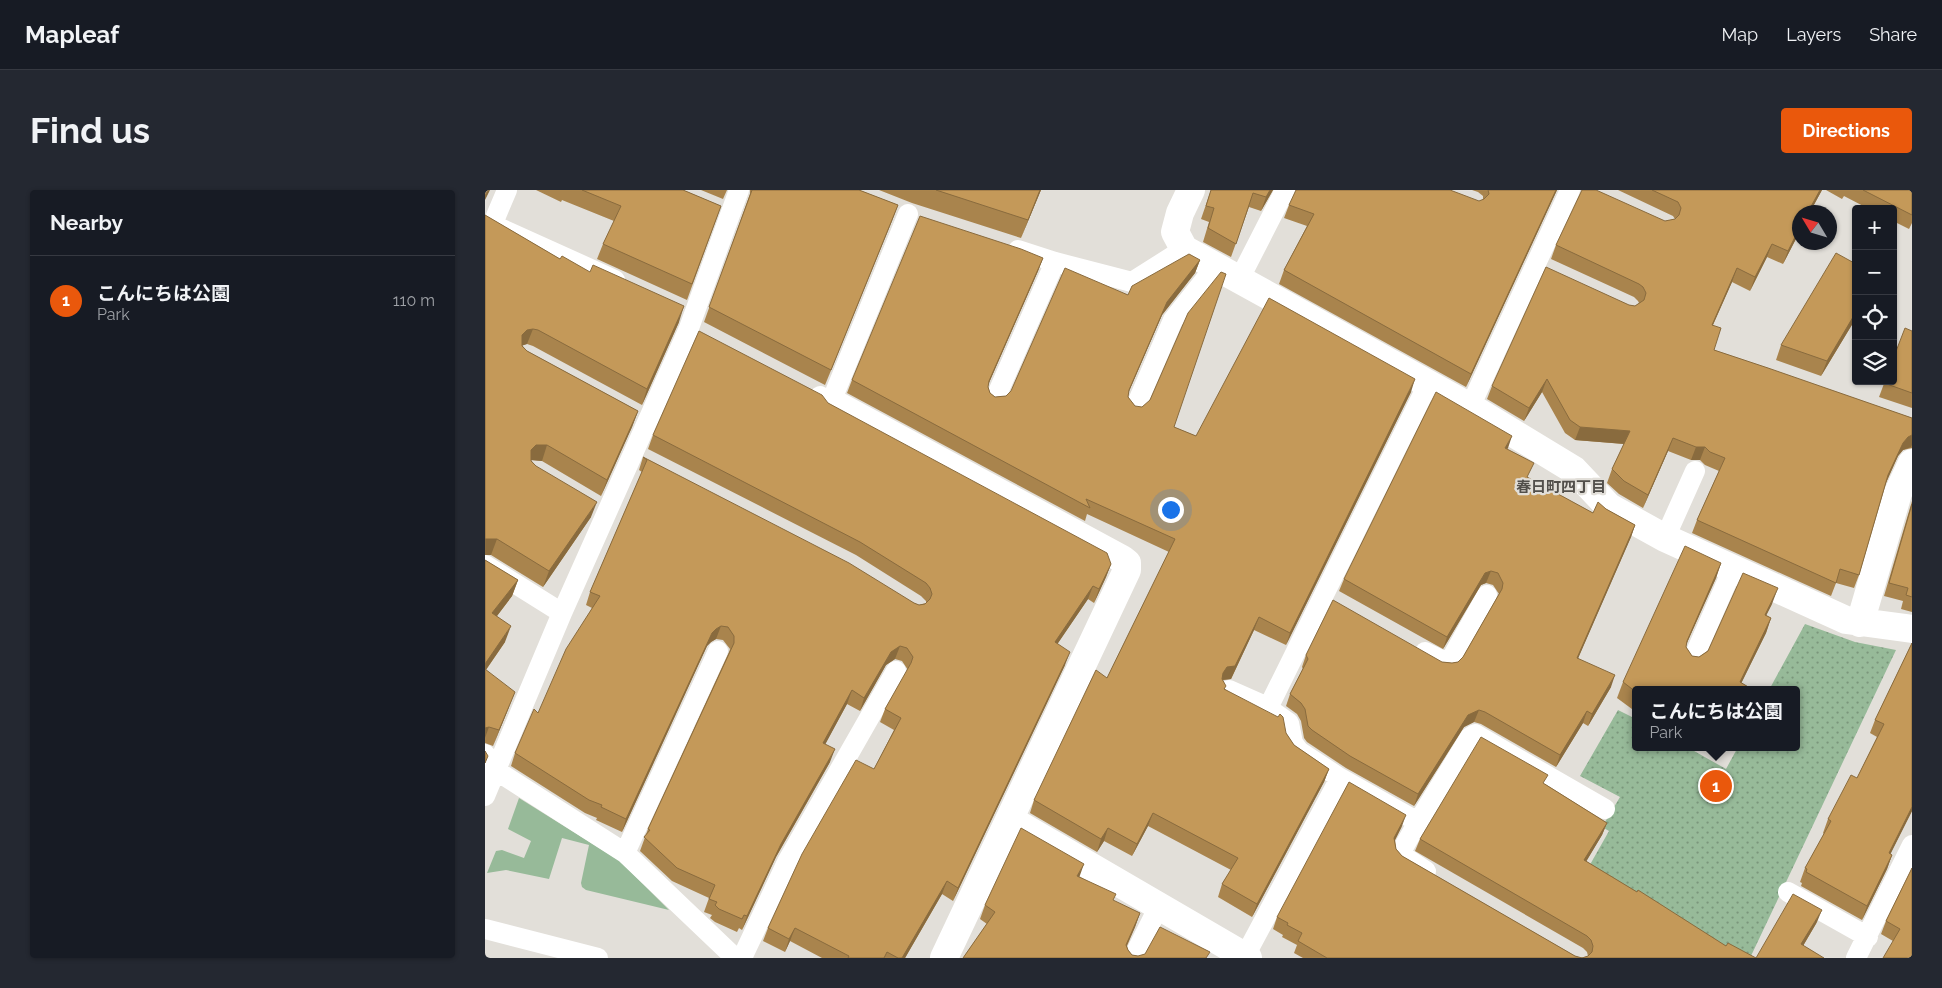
<!DOCTYPE html>
<meta charset="utf-8">
<style>
body{margin:0;font-family:Raleway,"Noto Sans JP",sans-serif;background:#242831;color:#f1f3f6}
.controls{position:absolute;right:15px;top:15px;display:grid;overflow:hidden;border-radius:5px;box-shadow:0 1px 4px #0004}
.controls button{width:45px;height:45px;display:grid;place-items:center;padding:0;border:0;border-bottom:1px solid #363941;background:#171b24;color:#f1f3f6;font:25px sans-serif}
.compass{position:absolute;left:1307px;top:15px;width:45px;height:45px;border-radius:50%;background:#171b24;box-shadow:0 1px 4px #0004;rotate:308deg}
.you{position:absolute;left:685px;top:319px;width:18px;height:18px;margin:-12px;border:4px solid #fff;border-radius:50%;background:#1a73e8;box-shadow:0 0 0 8px #1a73e833}
.badge{display:grid;place-items:center;width:32px;height:32px;border-radius:50%;background:#ea580c;color:#fff;font-size:16px;font-weight:700}
.pin{position:absolute;translate:-50% -50%;border:2px solid #fff;box-shadow:0 1px 5px #0006}
.popup{position:absolute;left:1147px;top:496px;width:168px;height:65px;box-sizing:border-box;display:grid;place-content:center;border-radius:5px;background:#171b24;filter:drop-shadow(0 1px 4px #0005);font-size:16px;white-space:nowrap;color:#9ea1a6}
.popup b{font-size:19px;color:#f1f3f6}
.popup::after{content:'';position:absolute;left:50%;top:100%;margin-left:-10px;border:10px solid transparent;border-top-color:#171b24}
.list{margin:0;padding:0;list-style:none}
h2{display:flex;justify-content:space-between;align-items:center;height:65px;margin:0;padding:0 20px;font-size:21px}
h2 small{font-size:16px;font-weight:400;color:#9ea1a6}
.list li{display:grid;grid-template-columns:32px 1fr auto;gap:15px;align-items:center;box-sizing:border-box;height:90px;padding:0 20px;border-top:1px solid #363941}
.list b{display:block;font-size:19px;white-space:nowrap}
.list p{margin:0;font-size:16px;white-space:nowrap;color:#9ea1a6}
.list em{font-size:16px;font-style:normal;color:#9ea1a6}
.icon{flex:none;width:28px;height:28px;fill:none;stroke:currentColor;stroke-width:2;stroke-linecap:round;stroke-linejoin:round}
.map{position:relative;flex:none;width:1427px;height:768px;overflow:hidden;border-radius:5px}
header{display:flex;align-items:center;gap:30px;box-sizing:border-box;height:70px;padding:0 25px;background:#171b24;border-bottom:1px solid #363941}
header strong{font-size:24px}
nav{display:flex;gap:28px;margin-inline-start:auto;font-size:18px}
.intro{display:flex;align-items:center;justify-content:space-between;box-sizing:border-box;height:120px;padding:0 30px}
h1{margin:0;font-size:35px}
.button{padding:12px 22px;border-radius:5px;background:#ea580c;color:#fff;font-size:18px;font-weight:700}
main{display:flex;gap:30px;padding:0 30px}
aside{flex:1;background:#171b24;border-radius:5px;box-shadow:0 1px 4px #0004}
.map>svg:first-child{display:block}
</style>
<header>
<strong>Mapleaf</strong>
<nav><a>Map</a><a>Layers</a><a>Share</a></nav>
</header>
<div class="intro"><h1>Find us</h1><a class="button">Directions</a></div>
<main>
<aside>
<h2>Nearby<small></small></h2>
<ul class="list">
<li><span class="badge">1</span><div><b>こんにちは公園</b><p>Park</p></div><em>110 m</em></li>
</ul>
</aside>
<div class="map">
<svg width="1427" height="768" viewBox="0 0 1427 768">
<defs>
<pattern id="park-dots" width="8" height="8" patternUnits="userSpaceOnUse" patternTransform="scale(1.25)"><rect width="8" height="8" fill="#97ba99"/><path d="M2 2h.1M6 6h.1" fill="none" stroke="#7b977c" stroke-width="1.8" stroke-linecap="round"/></pattern>
</defs>
<rect width="100%" height="100%" fill="#e2dfd9"/>
<!-- grass -->
<path fill="#97ba99" d="M 34,608 L 135,671 L 184,720 L 101,700 L 97,697 L 96,693 L 104,655 L 77,648 L 64,689 L 21,680 L 2,683 L 11,661 L 17,660 L 39,668 L 46,651 L 23,639 Z"/>
<!-- park -->
<path fill="url(#park-dots)" d="M 1320,434 L 1370,452 L 1411,460 L 1265,768 L 1256,768 L 1102,680 L 1124,641 L 1117,637 L 1135,607 L 1095,586 L 1133,520 L 1151,529 L 1151,557 L 1202,557 L 1241,579 L 1253,557 L 1311,557 L 1311,500 L 1284,500 Z"/>
<g fill="none" stroke-linecap="round" stroke-linejoin="round">
<!-- service -->
<path stroke="#fff" stroke-width="20" d="M 22,0 L 11,26 L 10,33 L 15,38 L 130,90
M 533,60 L 570,72 L 647,92 L 699,59
M 754,90 L 800,0
M 335,206 L 346,212 L 423,24
M 510,209 L 570,72
M 985,217 L 1085,0
M 650,218 L 688,130 L 730,77
M 1180,348 L 1210,281
M 0,375 L 77,423
M 940,462 L 963,473 L 965,471 L 1002,405
M 1207,471 L 1248,378
M 744,500 L 785,518
M 0,564 L 12,581 L 140,663 L 247,765 L 255,768
M 0,606 L 77,423 L 204,138 L 254,0
M 933,632 L 985,547 L 990,544 L 1120,619
M 140,663 L 233,461
M 941,681 L 917,665 L 917,660 L 933,632 L 855,588 L 814,561 L 808,553 L 804,533 L 787,521 L 785,514 L 943,194
M 1303,702 L 1383,747
M 0,739 L 113,768
M 760,766 L 855,588
M 257,768 L 302,672 L 411,481
M 648,768 L 674,716
M 1371,768 L 1427,655"/>
<!-- minor -->
<path stroke="#fff" stroke-width="28" d="M 706,0 L 695,23 L 690,42 L 699,59 L 985,217 L 1089,280 L 1124,317 L 1180,348 L 1361,430 L 1427,439
M 346,212 L 637,369 L 642,373 L 642,380 L 459,768
M 1375,433 L 1413,303 L 1427,273
M 526,630 L 763,768"/>
</g>
<!-- wall -->
<path fill="#a9844d" d="M 51,0 L 198,0 L 236,16 L 202,110 L 112,69 L 118,54 L 129,31 L 77,10 L 76,12 Z
M 216,0 L 242,0 L 238,9 Z
M 265,0 L 374,0 L 413,15 L 340,195 L 219,132 L 265,4 Z
M 394,0 L 556,0 L 536,48 L 427,13 Z
M 726,0 L 788,0 L 776,21 L 764,17 L 746,67 L 718,52 L 724,32 L 716,29 Z
M 987,0 L 1072,0 L 981,197 L 794,94 L 799,80 L 822,36 L 799,28 L 804,15 L 994,11 L 998,10 L 998,6 L 993,2 Z
M 1133,0 L 1337,0 L 1325,22 L 1314,22 L 1314,43 L 1298,74 L 1282,67 L 1265,101 L 1247,92 L 1228,135 L 1229,160 L 1427,228 L 1427,258 L 1418,260 L 1413,266 L 1401,293 L 1374,385 L 1369,398 L 1351,393 L 1346,406 L 1207,343 L 1212,330 L 1234,281 L 1220,275 L 1215,270 L 1206,270 L 1183,261 L 1158,318 L 1134,304 L 1122,293 L 1127,279 L 1139,254 L 1090,250 L 1080,243 L 1057,202 L 1039,231 L 1002,209 L 1007,196 L 1144,115 L 1150,116 L 1154,113 L 1153,111 L 1149,107 L 1066,69 L 1071,55 L 1180,31 L 1190,29 L 1188,26 Z
M 1341,0 L 1427,0 L 1427,33 L 1424,39 L 1408,31 L 1408,19 L 1384,19 L 1359,6 L 1357,9 Z
M 0,25 L 75,69 L 194,132 L 157,215 L 48,156 L 42,154 L 37,155 L 42,161 L 153,221 L 147,237 L 116,306 L 57,271 L 46,270 L 51,276 L 106,327 L 58,397 L 6,365 Z
M 558,68 L 553,81 L 503,195 L 503,197 L 505,203 L 510,207 L 521,206 L 643,105 L 715,70 L 710,83 L 677,125 L 643,203 L 643,207 L 650,216 L 689,237 L 711,246 L 926,202 L 801,455 L 769,440 L 746,489 L 738,490 L 740,499 L 801,543 L 809,555 L 844,579 L 839,592 L 767,727 L 733,707 L 737,694 L 746,680 L 663,636 L 647,666 L 619,651 L 612,662 L 545,623 L 549,610 L 622,488 L 684,362 L 602,324 L 600,331 L 362,203 L 367,190 Z
M 1371,74 L 1371,128 L 1336,186 L 1291,170 L 1296,155 Z
M 1427,141 L 1427,218 L 1394,207 L 1400,191 Z
M 343,213 L 626,374 L 621,387 L 609,413 L 603,409 L 572,454 L 580,475 L 468,711 L 457,704 L 420,768 L 337,768 L 305,751 L 300,762 L 278,751 L 283,738 L 389,579 L 409,540 L 395,532 L 400,519 L 423,480 L 417,471 L 410,469 L 401,475 L 375,521 L 362,514 L 340,554 L 345,572 L 291,667 L 257,740 L 254,738 L 252,742 L 230,732 L 225,728 L 227,725 L 219,722 L 224,708 L 187,691 L 155,661 L 163,639 L 244,462 L 245,459 L 238,450 L 231,449 L 226,452 L 222,456 L 137,642 L 111,630 L 112,628 L 100,623 L 26,576 L 30,563 L 53,523 L 107,418 L 101,415 L 105,402 L 157,282 L 154,280 L 158,267 L 429,413 L 434,415 L 441,413 L 441,411 L 436,406 L 371,365 L 163,259 L 168,245 Z
M 1022,259 L 1043,288 L 1108,323 L 1121,319 L 1150,335 L 1146,347 L 1093,468 L 1126,497 L 1103,536 L 1098,533 L 1071,577 L 996,534 L 989,532 L 979,537 L 929,616 L 861,578 L 822,552 L 819,548 L 816,531 L 812,524 L 801,516 L 805,504 L 818,479 L 817,477 L 821,465 L 957,472 L 967,473 L 973,472 L 978,467 L 1014,404 L 1008,395 L 1001,393 L 996,395 L 958,459 L 854,401 L 859,389 Z
M 1427,311 L 1427,422 L 1416,419 L 1418,411 L 1399,406 Z
M 0,370 L 33,390 L 27,406 L 12,426 L 20,452 L 1,480 L 24,517 L 8,556 L 0,553 Z
M 1236,373 L 1231,388 L 1201,455 L 1201,457 L 1207,466 L 1214,467 L 1287,414 L 1281,425 L 1286,428 L 1281,443 L 1256,493 L 1151,500 L 1151,522 L 1132,508 L 1138,492 Z
M 1427,453 L 1427,621 L 1405,664 L 1407,665 L 1402,679 L 1377,730 L 1316,696 L 1317,693 L 1315,692 L 1320,678 L 1339,644 L 1338,643 L 1343,629 L 1372,588 L 1392,547 L 1385,543 L 1390,530 Z
M 1215,557 L 1236,557 L 1232,566 Z
M 1060,594 L 1122,633 L 1117,645 L 1101,671 L 1241,756 L 1271,768 L 1332,732 L 1318,756 L 1339,768 L 818,768 L 809,763 L 812,755 L 797,747 L 798,745 L 788,739 L 792,727 L 917,636 L 910,650 L 911,659 L 917,666 L 1090,766 L 1097,768 L 1103,766 L 1102,762 L 1098,758 L 930,661 L 935,649 Z
M 1427,678 L 1427,768 L 1408,751 L 1396,744 L 1401,731 Z
M 595,687 L 628,711 L 655,723 L 650,737 L 642,756 L 643,760 L 647,765 L 653,766 L 722,768 L 478,768 L 502,734 L 495,729 L 500,715 Z"/>
<!-- shaded-wall -->
<path fill="#896b3e" d="M 3,0 L 5,0 L 0,10 L 0,6 Z
M 555,0 L 556,0 L 536,48 L 543,30 Z
M 785,0 L 788,0 L 776,21 L 781,7 Z
M 1071,0 L 1072,0 L 981,197 L 986,184 Z
M 1335,0 L 1337,0 L 1325,22 L 1323,22 Z
M 413,15 L 407,31 L 340,195 L 346,180 Z
M 1314,39 L 1314,43 L 1298,74 L 1303,61 Z
M 1287,54 L 1282,67 L 1265,101 L 1270,87 Z
M 558,68 L 553,81 L 499,204 L 504,191 Z
M 715,70 L 710,83 L 677,125 L 639,213 L 644,200 L 682,112 Z
M 1252,78 L 1247,92 L 1222,148 L 1227,135 Z
M 199,116 L 194,132 L 157,215 L 162,199 Z
M 1371,122 L 1371,128 L 1336,186 L 1342,171 Z
M 48,139 L 42,154 L 36,156 L 37,145 L 42,140 Z
M 930,189 L 926,202 L 801,455 L 805,443 Z
M 1062,189 L 1057,202 L 1039,231 L 1044,218 Z
M 153,221 L 147,237 L 116,306 L 122,290 Z
M 1095,237 L 1145,241 L 1140,254 L 1090,250 Z
M 1427,245 L 1427,255 L 1426,257 L 1418,260 L 1413,266 L 1398,299 L 1403,285 L 1418,253 L 1423,247 Z
M 1027,246 L 1023,258 L 1016,270 L 1020,258 Z
M 1188,248 L 1183,261 L 1158,318 L 1163,305 Z
M 51,255 L 62,255 L 57,271 L 46,270 L 46,260 Z
M 1211,257 L 1220,257 L 1215,270 L 1206,270 Z
M 112,312 L 106,327 L 58,397 L 64,381 Z
M 1150,335 L 1146,347 L 1088,480 L 1092,468 Z
M 0,349 L 12,349 L 6,365 L 0,365 Z
M 1236,373 L 1231,388 L 1196,466 L 1202,451 Z
M 626,374 L 621,387 L 609,413 L 614,399 Z
M 1006,381 L 1001,393 L 996,395 L 958,459 L 962,447 L 1000,383 Z
M 33,390 L 27,406 L 2,439 L 7,423 Z
M 608,396 L 603,409 L 565,465 L 570,452 Z
M 1293,398 L 1287,414 L 1274,440 L 1280,425 Z
M 774,427 L 769,440 L 746,489 L 737,490 L 733,496 L 738,483 Z
M 1286,428 L 1281,443 L 1253,500 L 1255,492 Z
M 26,436 L 20,452 L 0,481 L 0,474 Z
M 236,436 L 231,449 L 226,452 L 222,456 L 137,642 L 141,629 L 227,443 L 231,439 Z
M 415,456 L 410,469 L 401,475 L 375,521 L 379,508 L 406,462 Z
M 585,462 L 580,475 L 468,711 L 473,698 Z
M 1130,485 L 1126,497 L 1103,536 L 1107,524 Z
M 367,500 L 362,514 L 334,566 L 338,553 Z
M 30,502 L 24,517 L 8,556 L 14,540 Z
M 994,520 L 989,532 L 979,537 L 929,616 L 933,604 L 983,525 Z
M 1102,521 L 1098,533 L 1071,577 L 1075,565 Z
M 4,537 L 0,548 L 0,538 Z
M 350,559 L 345,572 L 291,667 L 257,740 L 262,726 L 296,654 Z
M 844,579 L 839,592 L 767,727 L 772,714 Z
M 1427,617 L 1427,621 L 1399,677 L 1404,663 Z
M 668,623 L 663,636 L 647,666 L 652,654 Z
M 921,625 L 917,636 L 905,660 L 909,648 Z
M 1122,633 L 1117,645 L 1095,682 L 1099,670 Z
M 623,638 L 619,651 L 612,662 L 616,649 Z
M 1407,665 L 1402,679 L 1377,730 L 1382,716 Z
M 599,674 L 594,688 L 592,686 Z
M 462,691 L 457,704 L 420,768 L 417,768 Z
M 1337,720 L 1332,732 L 1312,766 L 1316,754 Z
M 655,723 L 650,737 L 636,768 L 641,755 Z
M 310,738 L 305,751 L 300,762 L 304,749 Z"/>
<!-- building -->
<path fill="#c49959" stroke="#896b3e" d="M 0,0 L 3,0 L 0,6 Z
M 97,0 L 198,0 L 236,16 L 207,94 L 118,54 L 136,16 Z
M 267,0 L 374,0 L 413,15 L 346,180 L 224,117 Z
M 451,0 L 555,0 L 543,30 Z
M 726,0 L 785,0 L 781,7 L 768,3 L 751,54 L 723,38 L 729,18 L 721,16 Z
M 811,0 L 965,0 L 994,11 L 999,9 L 1004,4 L 1003,0 L 1071,0 L 986,184 L 799,80 L 829,24 L 804,15 Z
M 1097,0 L 1111,0 L 1180,31 L 1190,29 L 1194,25 L 1196,18 L 1193,12 L 1167,0 L 1335,0 L 1323,22 L 1314,22 L 1314,39 L 1303,61 L 1287,54 L 1270,87 L 1252,78 L 1227,135 L 1236,138 L 1229,160 L 1283,178 L 1427,228 L 1427,245 L 1423,247 L 1418,253 L 1403,285 L 1374,385 L 1355,379 L 1351,393 L 1212,330 L 1240,268 L 1225,262 L 1220,257 L 1211,257 L 1188,248 L 1163,305 L 1139,291 L 1127,279 L 1145,241 L 1095,237 L 1085,230 L 1062,189 L 1044,218 L 1007,196 L 1061,77 L 1144,115 L 1150,116 L 1159,110 L 1161,103 L 1158,97 L 1154,94 L 1071,55 Z
M 1378,0 L 1427,0 L 1427,25 Z
M 0,25 L 75,69 L 77,66 L 105,82 L 108,75 L 199,116 L 162,199 L 53,140 L 48,139 L 42,140 L 37,145 L 37,156 L 42,161 L 153,221 L 122,290 L 62,255 L 51,255 L 46,260 L 46,271 L 51,276 L 112,312 L 64,381 L 12,349 L 0,349 Z
M 435,26 L 536,59 L 558,68 L 504,191 L 503,197 L 505,203 L 510,207 L 521,206 L 526,201 L 580,78 L 643,105 L 647,96 L 704,64 L 715,70 L 682,112 L 644,200 L 643,207 L 650,216 L 657,217 L 665,210 L 703,123 L 736,82 L 741,84 L 689,237 L 711,246 L 784,108 L 930,189 L 805,443 L 774,427 L 750,476 L 742,477 L 738,483 L 737,489 L 741,496 L 739,499 L 793,527 L 795,524 L 798,527 L 801,543 L 809,555 L 844,579 L 772,714 L 737,694 L 753,668 L 668,623 L 652,654 L 623,638 L 616,649 L 549,610 L 611,480 L 622,488 L 690,349 L 601,309 L 605,318 L 367,190 Z
M 1351,63 L 1371,74 L 1371,122 L 1342,171 L 1296,155 Z
M 1420,138 L 1427,141 L 1427,203 L 1399,193 L 1400,191 L 1408,191 L 1408,169 Z
M 214,141 L 337,205 L 343,213 L 622,363 L 626,374 L 614,399 L 608,396 L 570,452 L 585,462 L 473,698 L 462,691 L 417,768 L 413,768 L 402,762 L 399,768 L 363,768 L 364,766 L 310,738 L 304,749 L 283,738 L 317,664 L 371,570 L 389,579 L 416,528 L 400,519 L 426,473 L 428,467 L 422,458 L 415,456 L 406,462 L 379,508 L 367,500 L 338,553 L 350,559 L 296,654 L 262,726 L 259,725 L 257,729 L 234,719 L 230,715 L 232,712 L 224,709 L 230,695 L 192,678 L 159,647 L 165,640 L 163,639 L 249,453 L 249,446 L 243,437 L 236,436 L 231,439 L 227,443 L 141,629 L 116,617 L 117,615 L 104,610 L 30,563 L 49,519 L 53,523 L 81,459 L 115,406 L 105,402 L 162,270 L 158,267 L 364,373 L 429,413 L 434,415 L 440,414 L 445,409 L 447,404 L 445,398 L 441,393 L 375,352 L 168,245 Z
M 951,202 L 1027,246 L 1020,258 L 1049,273 L 1042,287 L 1108,323 L 1113,312 L 1121,319 L 1150,335 L 1092,468 L 1130,485 L 1107,524 L 1102,521 L 1075,565 L 1000,522 L 994,520 L 983,525 L 933,604 L 865,566 L 827,540 L 823,536 L 820,519 L 816,513 L 805,504 L 823,469 L 821,465 L 848,410 L 957,472 L 967,473 L 973,472 L 978,467 L 1017,399 L 1018,393 L 1013,383 L 1006,381 L 1000,383 L 962,447 L 859,389 Z
M 1427,314 L 1427,407 L 1421,405 L 1423,398 L 1404,393 Z
M 1200,356 L 1236,373 L 1202,451 L 1201,457 L 1207,466 L 1214,467 L 1223,461 L 1258,383 L 1293,398 L 1280,425 L 1286,428 L 1255,492 L 1265,498 L 1264,500 L 1151,500 L 1151,502 L 1138,492 Z
M 0,370 L 33,390 L 7,423 L 26,436 L 0,474 Z
M 1427,453 L 1427,617 L 1404,663 L 1407,665 L 1382,716 L 1321,682 L 1322,679 L 1320,678 L 1346,631 L 1343,629 L 1366,585 L 1372,588 L 1399,534 L 1390,530 Z
M 0,479 L 30,502 L 14,540 L 4,537 L 0,538 Z
M 996,547 L 1063,585 L 1058,593 L 1122,633 L 1099,670 L 1152,702 L 1153,700 L 1241,756 L 1243,753 L 1271,768 L 1308,704 L 1337,720 L 1316,754 L 1339,768 L 842,768 L 813,751 L 817,743 L 802,735 L 803,733 L 792,727 L 864,592 L 921,625 L 909,648 L 911,659 L 917,666 L 1090,766 L 1097,768 L 1103,766 L 1107,762 L 1108,756 L 1106,750 L 1102,746 L 935,649 Z
M 0,561 L 3,566 L 0,573 Z
M 536,638 L 599,674 L 592,686 L 631,704 L 628,710 L 655,723 L 641,755 L 643,760 L 647,765 L 653,766 L 660,764 L 675,737 L 725,762 L 721,768 L 478,768 L 510,722 L 500,715 Z
M 1427,678 L 1427,768 L 1398,768 L 1415,739 L 1401,731 Z"/>
<g text-anchor="middle" stroke-width="4.5" stroke-linejoin="round" paint-order="stroke">
<!-- neighbourhood labels -->
<g font-size="15" font-weight="bold" fill="#524f4b" stroke="#e2dfd9">
<text x="1076" y="302">春日町四丁目</text>
</g>
</g>
</svg>
<div class="controls">
<button>+</button>
<button>−</button>
<button><svg class="icon" aria-label="locate" viewBox="0 0 24 24"><circle cx="12" cy="12" r="6"/><path d="M12 2v4M12 18v4M2 12h4M18 12h4"/></svg></button>
<button><svg class="icon" aria-label="layers" viewBox="0 0 24 24"><path d="M12 4l9 5-9 5-9-5zM3 14l9 5 9-5"/></svg></button>
</div>
<svg class="compass" viewBox="-18 -18 36 36"><path d="M0-13l5 13h-10z" fill="#e53935"/><path d="M0 13l5-13h-10z" fill="#9ea1a6"/></svg>
<div class="you"></div>
<div class="pin badge" style="left:1231px;top:596px">1</div>
<div class="popup"><b>こんにちは公園</b>Park</div>
</div>
</main>
